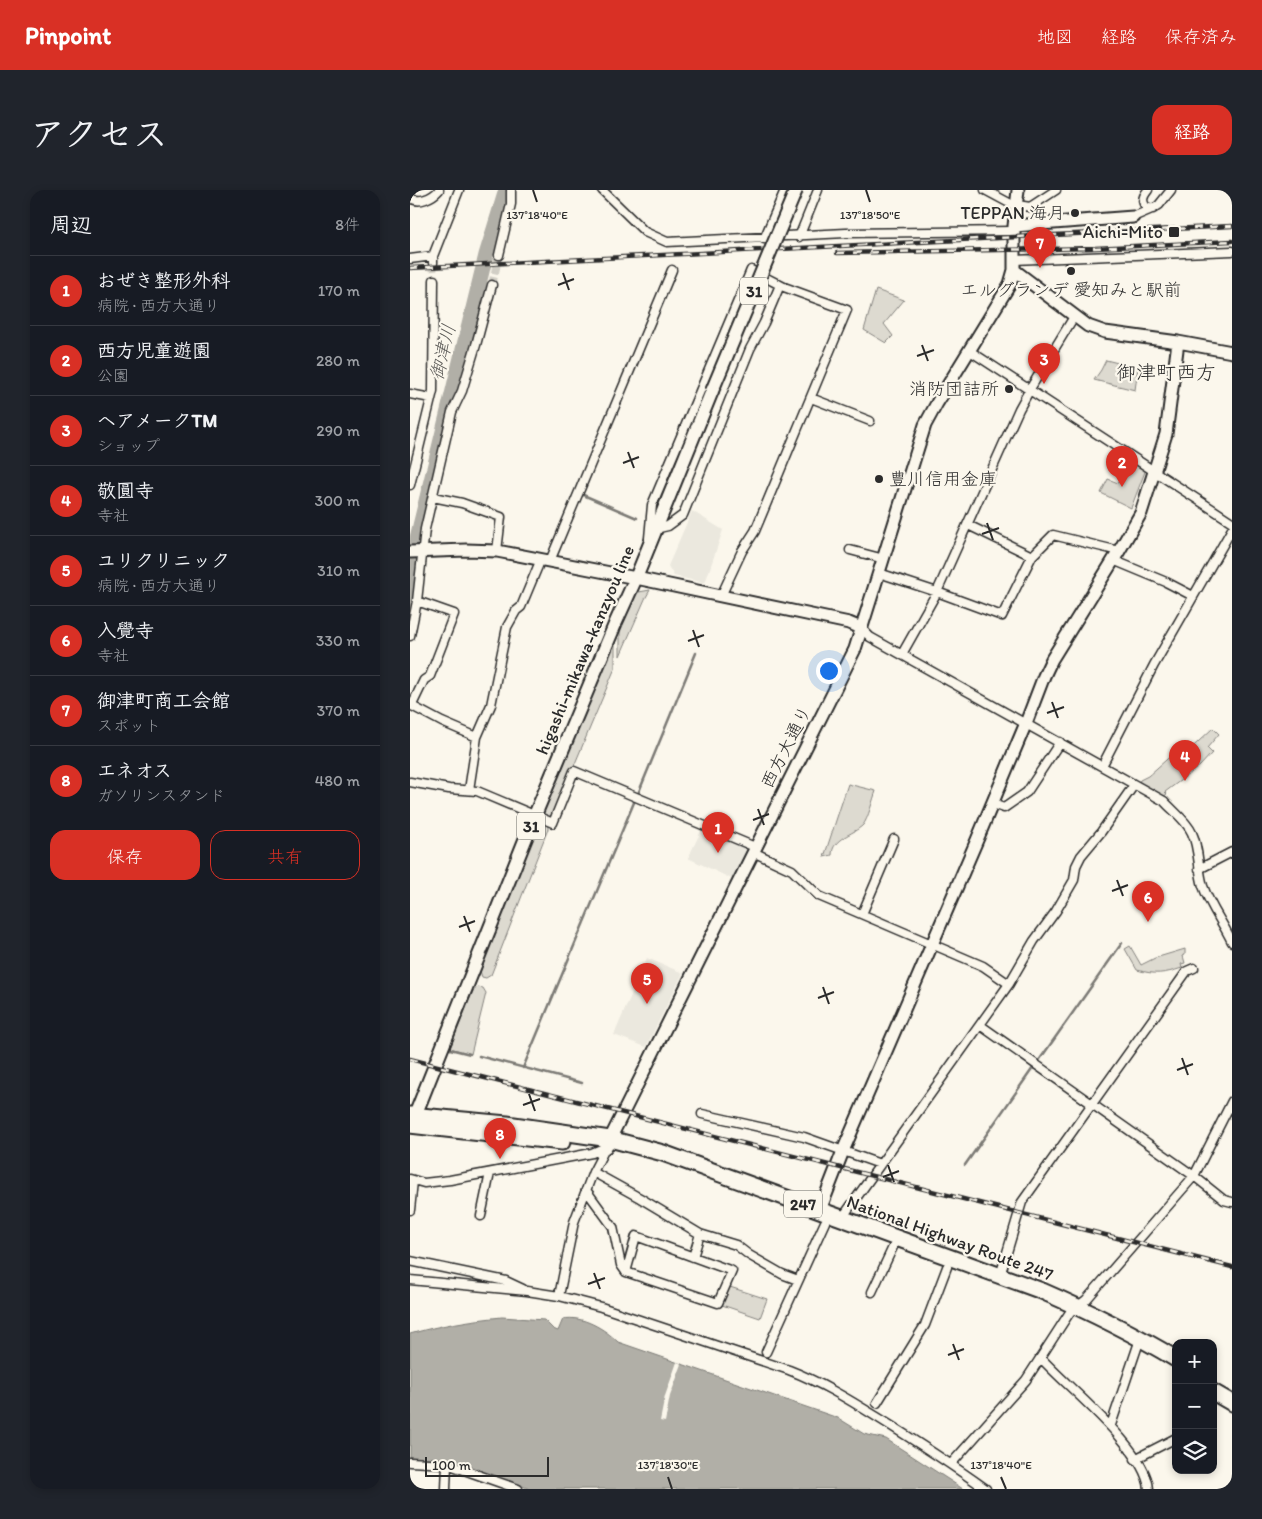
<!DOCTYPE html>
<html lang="ja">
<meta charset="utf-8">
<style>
body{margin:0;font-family:Itim,"Klee One",sans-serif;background:#20242c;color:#f1f3f6}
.controls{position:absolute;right:15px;bottom:15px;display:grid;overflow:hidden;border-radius:10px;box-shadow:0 2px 8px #0003}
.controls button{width:45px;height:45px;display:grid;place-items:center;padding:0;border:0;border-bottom:1px solid #363941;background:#171b24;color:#f1f3f6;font:25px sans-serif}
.scale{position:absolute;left:15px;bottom:12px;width:124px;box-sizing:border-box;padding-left:5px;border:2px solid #2b2b2b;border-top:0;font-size:14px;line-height:18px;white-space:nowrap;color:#2b2b2b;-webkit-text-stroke:4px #fbf7ec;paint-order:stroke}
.you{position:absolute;left:418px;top:480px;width:18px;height:18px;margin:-12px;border:4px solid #fff;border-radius:50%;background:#1a73e8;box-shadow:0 0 0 8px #1a73e833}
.badge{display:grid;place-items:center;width:32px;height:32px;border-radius:50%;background:#d93025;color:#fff;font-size:16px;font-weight:700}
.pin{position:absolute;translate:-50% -41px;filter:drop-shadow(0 1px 2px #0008)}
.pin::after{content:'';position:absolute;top:26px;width:18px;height:15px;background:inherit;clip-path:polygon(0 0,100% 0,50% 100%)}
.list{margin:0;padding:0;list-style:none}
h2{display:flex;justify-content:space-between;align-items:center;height:65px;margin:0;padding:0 20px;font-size:21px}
h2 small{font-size:16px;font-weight:400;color:#9ea1a6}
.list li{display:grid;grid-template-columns:32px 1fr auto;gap:15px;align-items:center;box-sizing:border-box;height:70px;padding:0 20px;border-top:1px solid #363941}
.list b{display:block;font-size:19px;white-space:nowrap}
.list p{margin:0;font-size:16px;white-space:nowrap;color:#9ea1a6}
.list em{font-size:16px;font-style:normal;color:#9ea1a6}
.actions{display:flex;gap:10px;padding:15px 20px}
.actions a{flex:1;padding:11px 0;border:1px solid #d93025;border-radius:15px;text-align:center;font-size:18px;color:#d93025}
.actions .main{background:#d93025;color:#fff}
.icon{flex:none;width:28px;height:28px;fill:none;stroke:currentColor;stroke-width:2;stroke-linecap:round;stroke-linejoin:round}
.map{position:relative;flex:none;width:822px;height:1299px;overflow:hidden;border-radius:15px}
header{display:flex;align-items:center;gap:30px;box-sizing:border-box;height:70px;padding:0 25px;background:#d93025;color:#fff}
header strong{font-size:24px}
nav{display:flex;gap:28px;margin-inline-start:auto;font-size:18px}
.intro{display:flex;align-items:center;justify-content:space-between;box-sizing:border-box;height:120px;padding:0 30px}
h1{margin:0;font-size:35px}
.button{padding:12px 22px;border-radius:15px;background:#d93025;color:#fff;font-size:18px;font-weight:700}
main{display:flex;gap:30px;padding:0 30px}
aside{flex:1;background:#171b24;border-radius:15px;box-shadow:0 2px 8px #0003}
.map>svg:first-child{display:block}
</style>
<header>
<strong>Pinpoint</strong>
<nav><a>地図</a><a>経路</a><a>保存済み</a></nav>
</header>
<div class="intro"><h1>アクセス</h1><a class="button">経路</a></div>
<main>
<aside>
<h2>周辺<small>8件</small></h2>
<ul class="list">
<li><span class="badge">1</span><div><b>おぜき整形外科</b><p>病院 · 西方大通り</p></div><em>170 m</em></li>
<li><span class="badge">2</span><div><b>西方児童遊園</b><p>公園</p></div><em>280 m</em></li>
<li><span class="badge">3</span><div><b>ヘアメークTM</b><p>ショップ</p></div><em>290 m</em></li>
<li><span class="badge">4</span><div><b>敬圓寺</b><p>寺社</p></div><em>300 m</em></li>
<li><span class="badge">5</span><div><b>ユリクリニック</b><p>病院 · 西方大通り</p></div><em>310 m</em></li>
<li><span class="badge">6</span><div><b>入覺寺</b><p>寺社</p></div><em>330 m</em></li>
<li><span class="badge">7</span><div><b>御津町商工会館</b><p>スポット</p></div><em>370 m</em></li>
<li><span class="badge">8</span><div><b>エネオス</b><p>ガソリンスタンド</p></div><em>480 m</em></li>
</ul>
<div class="actions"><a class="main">保存</a><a>共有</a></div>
</aside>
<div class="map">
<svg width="822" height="1299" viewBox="0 0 822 1299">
<rect width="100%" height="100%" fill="#fbf7ec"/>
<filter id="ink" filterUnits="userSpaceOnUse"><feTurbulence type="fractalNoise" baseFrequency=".02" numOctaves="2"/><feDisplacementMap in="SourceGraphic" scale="10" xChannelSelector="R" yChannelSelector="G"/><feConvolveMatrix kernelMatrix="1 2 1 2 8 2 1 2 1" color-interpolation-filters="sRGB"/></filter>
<g filter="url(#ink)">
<!-- built -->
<path fill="#ebe8de" d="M 282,321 L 313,340 L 295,393 L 264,386 L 258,376 Z
M 292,639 L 338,657 L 322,689 L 278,668 Z
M 237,768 L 273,783 L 236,857 L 204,845 Z"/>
<!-- green -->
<path fill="#dddad0" stroke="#84827e" d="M 466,100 L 494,110 L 474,134 L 483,146 L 476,153 L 454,140 Z
M 696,170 L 728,178 L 725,200 L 684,190 L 691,180 Z
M 721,269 L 736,279 L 721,318 L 691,303 L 698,289 L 708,293 Z
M 240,400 L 235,409 L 210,466 L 210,439 L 225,405 L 229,402 Z
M 205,449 L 205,478 L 143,626 L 139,629 L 132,625 Z
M 803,538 L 809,544 L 797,558 L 802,563 L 790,576 L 755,602 L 757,604 L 753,607 L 728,593 L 730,590 L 738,586 L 765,562 L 774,565 Z
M 438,594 L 466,601 C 463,609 458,629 453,635 C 443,645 422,648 422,665 L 414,667 Z
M 130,632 L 138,635 L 138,639 L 81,785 L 76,788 L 72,787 L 70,781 L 102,692 L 128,633 Z
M 720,756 L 731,775 L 745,768 L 775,759 L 775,765 L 773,766 L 775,773 L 771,774 L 772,778 C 754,784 745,785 727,780 L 715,759 Z
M 68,797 L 73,798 L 76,803 L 61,864 L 40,858 L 63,801 Z
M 320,1097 L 357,1109 L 350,1128 L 312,1115 Z"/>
<!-- water -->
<path fill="#b1afa7" stroke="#7b7a75" d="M 92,1127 L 134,1130 L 143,1139 L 148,1141 L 153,1129 C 172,1125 195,1139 208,1152 L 428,1228 L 454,1244 L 476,1249 L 553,1299 L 120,1299 L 41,1271 L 0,1269 L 0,1144 C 30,1135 61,1130 92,1127 Z"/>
<!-- pier -->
<path fill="#fbf7ec" d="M 267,1172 L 272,1174 L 260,1206 L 255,1232 L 250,1231 L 255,1206 Z"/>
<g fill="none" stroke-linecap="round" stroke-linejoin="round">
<!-- stream -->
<path stroke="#7b7a75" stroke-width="2.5" d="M 172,303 L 171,304 L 227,328
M 328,359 L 341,341 L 360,295
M 228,604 L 286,463
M 40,859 L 60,864
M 69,866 L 172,893
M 628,872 L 712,753
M 113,878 L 225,610
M 555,975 L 623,878"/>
<!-- river -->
<path stroke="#b1afa7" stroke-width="15" d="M 0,424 L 7,348 L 76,65 L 96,0"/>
<!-- street-tunnel -->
<path stroke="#d1cec5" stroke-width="8" stroke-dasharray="8 4" stroke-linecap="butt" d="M 23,73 L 24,90
M 82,95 L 89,65"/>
<defs>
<path id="street" d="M 192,0 L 235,42 L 257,52 L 436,43 L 604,41
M 575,0 L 601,14 L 620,17 L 646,0
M 738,0 C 733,6 731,11 736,17 L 743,19 L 749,15 L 761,0
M 0,7 C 8,15 23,7 29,0
M 723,27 L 744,18
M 389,47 L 408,0
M 354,49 L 375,0
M 89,65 L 101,14 L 101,0
M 0,69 L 23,66
M 604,70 L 822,61
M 23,73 L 23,66 L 49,0
M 560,161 L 822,332
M 0,204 L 21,208
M 401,208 L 460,231
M 0,295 L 23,201 L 24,90
M 23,307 L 52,313 L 91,327 L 87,361
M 558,335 L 622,366
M 245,339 L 258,336 L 273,325 L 340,159 L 354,133 L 370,95
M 239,348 L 242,315 L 341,80 L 374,97 L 437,120 L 345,341 L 332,361 L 311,406
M 440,360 L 474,369
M 703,370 L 756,392 L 783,406
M 140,371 L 262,80
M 469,383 L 527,402 L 592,426 L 622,366 L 643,345 L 709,361
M 451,438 L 460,447 L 754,611 C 763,621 777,631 782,643 C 789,657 788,680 793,696 C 800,716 813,733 822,752
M 0,446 L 7,411 L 15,339 L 42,222 L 52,201 L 66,155 L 82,95
M 492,464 L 527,402 L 609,219 L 620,199 L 665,125
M 0,515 L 32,532 L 67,547
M 2,515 L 14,490 L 20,486 L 44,424 L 7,411
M 692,576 L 744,475 L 822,339
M 0,592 L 39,599 L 67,601 L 143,633 L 164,581 L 345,657
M 59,600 L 67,547 L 81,515 L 97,437 L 106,421 L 111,417 L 131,369
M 583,614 L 594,618 L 617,602 L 650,552
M 343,662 L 382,680 L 409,706 L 573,776 L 599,794
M 789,679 L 822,662
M 452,724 L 484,649
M 570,835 L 784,986 L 814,1010 L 822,1012
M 292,924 L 394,947 L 470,974
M 183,982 L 230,1008 L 290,1044 L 326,1055 L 339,1065 L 372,1084 L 388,1090
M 0,989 L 14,993 L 40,990 L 182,963 L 196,957
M 176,1000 L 203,1037 L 211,1075 L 216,1082 L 308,1113 L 322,1081 L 226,1046 L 216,1082
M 0,1020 L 3,991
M 71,1026 L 80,983
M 432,1028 L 599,794 L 624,751 L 646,721 L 664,690 L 666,676 L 671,666 L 691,642 L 724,595
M 283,1067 L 290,1044
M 0,1071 L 96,1091 L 113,1099
M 590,1086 L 612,1012 L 777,781 L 784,778
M 0,1090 L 117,1101 L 149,1106 L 191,1117 L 379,1180 C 410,1192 438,1209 467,1227 C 504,1250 541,1274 576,1299
M 462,1102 L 483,1057
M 149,1106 L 164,1032 L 183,982 L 196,957
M 356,1162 L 415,1032
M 631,1168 C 658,1198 736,1259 739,1299
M 467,1213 L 515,1135 L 537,1077
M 701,1235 L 728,1155
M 725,1269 L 766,1248
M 0,1272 L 37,1274 L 108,1299
M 541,1274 L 616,1190 L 660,1122 L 676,1110 L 784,986 L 822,911
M 36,1299 L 37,1274"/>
<path id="secondary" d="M 604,36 L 723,27
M 604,80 L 678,136 L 695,142 L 768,152 L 822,162
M 0,362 L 56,360 L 87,361 L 226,388 L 439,433 L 451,438
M 196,957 L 445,459 L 515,235 L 527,213 L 600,94 L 604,80 L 604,36 L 608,0
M 410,1020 L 433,961 L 567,650 L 616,533 L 634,486 L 642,469 L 709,361 L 731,323 L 756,244 L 768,152"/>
<path id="primary" d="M 2,933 L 125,625 L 206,432 L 226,388 L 302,201"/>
<path id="highway" d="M 0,925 L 97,934 L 200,949 L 253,963 L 632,1101 C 678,1121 723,1143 766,1169
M 0,935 L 152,952
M 803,1202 L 822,1213"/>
</defs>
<!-- street casing -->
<use href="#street" stroke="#2b2b2b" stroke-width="11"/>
<!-- secondary casing -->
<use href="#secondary" stroke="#2b2b2b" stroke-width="15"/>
<!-- primary casing -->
<use href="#primary" stroke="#2b2b2b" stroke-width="16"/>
<!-- highway casing -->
<use href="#highway" stroke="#2b2b2b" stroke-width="19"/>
<!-- street -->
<use href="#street" stroke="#fbf7ec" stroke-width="8"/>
<!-- secondary -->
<use href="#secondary" stroke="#fbf7ec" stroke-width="11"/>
<!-- primary -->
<use href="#primary" stroke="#fbf7ec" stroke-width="12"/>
<!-- highway -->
<use href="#highway" stroke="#fbf7ec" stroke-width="15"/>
<defs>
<path id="rail" d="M 427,63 L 685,58 L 822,51
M 0,78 L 822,36
M 0,869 L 822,1077"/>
</defs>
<!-- rail casing -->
<use href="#rail" stroke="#2b2b2b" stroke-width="4.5"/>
<!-- rail -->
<use href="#rail" stroke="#fbf7ec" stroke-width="2.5" stroke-dasharray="8" stroke-linecap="butt"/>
<defs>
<path id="primary-bridge" d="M 302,201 L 386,0"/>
</defs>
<!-- primary-bridge casing -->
<use href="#primary-bridge" stroke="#2b2b2b" stroke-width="16" stroke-linecap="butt"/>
<!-- primary-bridge -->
<use href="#primary-bridge" stroke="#fbf7ec" stroke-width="12"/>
</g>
</g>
<!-- ticks -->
<path fill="none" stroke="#2b2b2b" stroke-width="2" d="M 123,0 L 127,12M 456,0 L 460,12M 153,83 L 159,100M 148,95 L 164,89M 512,155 L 518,171M 507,166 L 524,160M 218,262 L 224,278M 213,273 L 229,267M 577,333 L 583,350M 572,344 L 589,338M 283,440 L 289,457M 278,451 L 294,445M 642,512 L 648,528M 637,523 L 654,517M 348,619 L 354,635M 343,630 L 359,624M 707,690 L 713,706M 702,701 L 718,695M 54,726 L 60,742M 49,737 L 65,731M 413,797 L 419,814M 408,808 L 424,802M 772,868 L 778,885M 767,880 L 783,874M 119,904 L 125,921M 113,915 L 130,909M 478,975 L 484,992M 473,987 L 489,981M 184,1083 L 190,1099M 178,1094 L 195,1088M 543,1154 L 549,1170M 538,1165 L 554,1159M 258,1287 L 262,1299M 591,1287 L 596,1299"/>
<!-- markers -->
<g fill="#2b2b2b" stroke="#fbf7ec" stroke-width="2">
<circle cx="665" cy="23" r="5"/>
<rect x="758" y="36" width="12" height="12" rx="2.5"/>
<circle cx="661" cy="81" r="5"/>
<circle cx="599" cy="199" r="5"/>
<circle cx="469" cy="289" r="5"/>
</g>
<g text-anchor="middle" stroke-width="4.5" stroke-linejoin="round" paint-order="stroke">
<!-- shield labels -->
<g fill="#fbf7ec" stroke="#696865" stroke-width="1">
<rect x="330" y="87.5" width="28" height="27" rx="4"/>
<rect x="107" y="622.5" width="28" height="27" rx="4"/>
<rect x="374" y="1000.5" width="38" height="27" rx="4"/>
</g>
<g font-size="16" font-weight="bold" fill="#2b2b2b">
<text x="344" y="107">31</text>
<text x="121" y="642">31</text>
<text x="393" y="1020">247</text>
</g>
<!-- poi labels -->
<g font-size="18" fill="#2b2b2b" stroke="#fbf7ec" text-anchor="end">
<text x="655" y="29">TEPPAN 海月</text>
<text x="753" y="48">Aichi-Mito</text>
<text x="661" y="106" text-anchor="middle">エルグランデ 愛知みと駅前</text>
<text x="589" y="205">消防団詰所</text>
<text x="479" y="295" text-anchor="start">豊川信用金庫</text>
</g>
<!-- street labels -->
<g font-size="18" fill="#2b2b2b" stroke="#fbf7ec">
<text transform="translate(175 460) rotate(-67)" y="6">higashi-mikawa-kanzyou line</text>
<text transform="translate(376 557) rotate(-63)" y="6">西方大通り</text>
<text transform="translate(540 1048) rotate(20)" y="6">National Highway Route 247</text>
</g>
<!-- water labels -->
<g font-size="19" font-style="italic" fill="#5a5956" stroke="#fbf7ec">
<text transform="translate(32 162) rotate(-76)" y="7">御津川</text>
</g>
<!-- quarter labels -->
<g font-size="20" fill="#2b2b2b" stroke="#fbf7ec">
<text x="756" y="189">御津町西方</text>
</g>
</g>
<g font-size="12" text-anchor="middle" fill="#2b2b2b" stroke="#fbf7ec" stroke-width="4.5" stroke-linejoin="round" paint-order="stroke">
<text x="127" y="29">137°18'40"E</text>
<text x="460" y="29">137°18'50"E</text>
<text x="258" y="1279">137°18'30"E</text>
<text x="591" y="1279">137°18'40"E</text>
</g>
</svg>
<div class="controls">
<button>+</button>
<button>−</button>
<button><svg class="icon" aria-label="layers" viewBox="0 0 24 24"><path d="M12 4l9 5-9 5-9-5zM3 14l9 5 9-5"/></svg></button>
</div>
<div class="scale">100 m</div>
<div class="you"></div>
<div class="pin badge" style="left:308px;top:663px">1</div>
<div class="pin badge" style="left:712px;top:297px">2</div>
<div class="pin badge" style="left:634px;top:194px">3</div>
<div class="pin badge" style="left:775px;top:591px">4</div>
<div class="pin badge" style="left:237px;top:814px">5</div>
<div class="pin badge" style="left:738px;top:732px">6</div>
<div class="pin badge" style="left:630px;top:78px">7</div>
<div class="pin badge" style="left:90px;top:969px">8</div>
</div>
</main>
